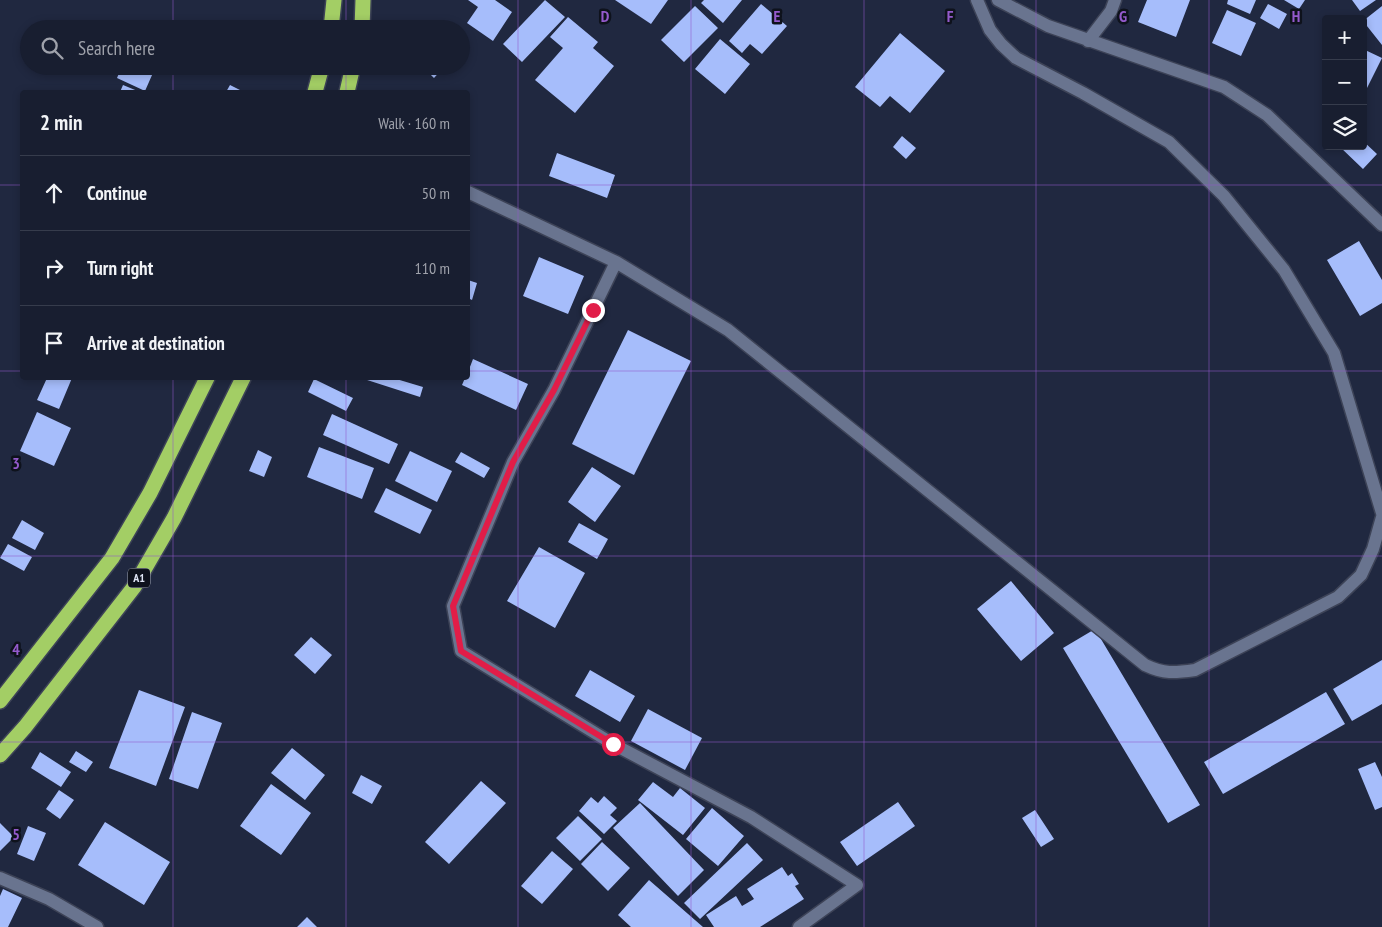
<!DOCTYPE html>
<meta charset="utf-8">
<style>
body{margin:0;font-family:"PT Sans Narrow",sans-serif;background:#252b3c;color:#f1f3f6}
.controls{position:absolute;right:15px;top:15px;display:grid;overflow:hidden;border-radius:5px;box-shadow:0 2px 8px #0003}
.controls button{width:45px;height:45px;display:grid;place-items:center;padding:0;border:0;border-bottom:1px solid #363c4c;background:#181e30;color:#f1f3f6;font:25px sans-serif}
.stop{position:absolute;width:15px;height:15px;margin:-11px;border:4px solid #e11d48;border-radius:50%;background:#fff}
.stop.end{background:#e11d48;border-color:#fff;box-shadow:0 1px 5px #0008}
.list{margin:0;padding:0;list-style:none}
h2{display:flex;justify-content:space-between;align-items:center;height:65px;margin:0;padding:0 20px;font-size:21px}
h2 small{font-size:16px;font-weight:400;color:#9fa2ab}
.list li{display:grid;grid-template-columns:32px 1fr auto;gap:15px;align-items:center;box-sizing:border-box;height:75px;padding:0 20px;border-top:1px solid #363c4c}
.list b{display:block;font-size:19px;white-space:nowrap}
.list em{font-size:16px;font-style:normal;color:#9fa2ab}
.icon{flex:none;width:28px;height:28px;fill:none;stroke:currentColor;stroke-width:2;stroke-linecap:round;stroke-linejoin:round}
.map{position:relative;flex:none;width:1382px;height:927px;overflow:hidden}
.search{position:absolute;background:#181e30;box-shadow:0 2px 8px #0003;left:20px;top:20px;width:450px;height:55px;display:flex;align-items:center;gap:12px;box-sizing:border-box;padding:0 18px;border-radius:28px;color:#9fa2ab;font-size:19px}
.panel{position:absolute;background:#181e30;box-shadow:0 2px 8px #0003;left:20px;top:90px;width:450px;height:290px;border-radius:5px}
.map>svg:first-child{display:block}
</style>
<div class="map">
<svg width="1382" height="927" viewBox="0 0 1382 927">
<rect width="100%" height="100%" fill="#202840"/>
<!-- building -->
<path fill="#a6bdfb" d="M 468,0 L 495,0 L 512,12 L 493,41 L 467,23 L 478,7 Z
M 545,0 L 565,17 L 522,62 L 503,44 Z
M 615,0 L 668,0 L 651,24 Z
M 704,0 L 742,0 L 723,23 L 701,3 Z
M 1147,0 L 1190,0 L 1176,37 L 1138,22 Z
M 1228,0 L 1256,0 L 1250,14 L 1227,4 Z
M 1284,0 L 1305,0 L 1299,9 Z
M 1352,0 L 1376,0 L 1360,11 Z
M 761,4 L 787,26 L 762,54 L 750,44 L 742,53 L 729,41 Z
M 1268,4 L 1287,14 L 1279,29 L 1260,18 Z
M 695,6 L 718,28 L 684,62 L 661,40 Z
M 1382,6 L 1382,45 L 1363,21 Z
M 1227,10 L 1256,23 L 1241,56 L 1212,43 Z
M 568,17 L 598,42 L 593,48 L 614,66 L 575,113 L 535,80 L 563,48 L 550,37 Z
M 900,33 L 945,71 L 910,113 L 890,96 L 880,107 L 855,87 Z
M 720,39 L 750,64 L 725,94 L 695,69 Z
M 1363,49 L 1382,58 L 1363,96 Z
M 122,66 L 156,66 L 145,91 L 117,78 Z
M 422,66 L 445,66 L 434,78 Z
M 123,85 L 140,92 L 120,92 Z
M 230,85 L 244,92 L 226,92 Z
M 902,136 L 916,148 L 906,159 L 893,147 Z
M 1363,141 L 1377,154 L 1363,169 L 1339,146 L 1363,146 Z
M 557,153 L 615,175 L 607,198 L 549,176 Z
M 1359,241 L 1382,280 L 1382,303 L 1360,316 L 1327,260 Z
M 539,257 L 584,276 L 568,314 L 523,296 Z
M 468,280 L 477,283 L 472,300 L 468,298 Z
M 628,330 L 691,361 L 634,475 L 572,444 Z
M 473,359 L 528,384 L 516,410 L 462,385 L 465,378 L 468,378 L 468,372 Z
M 47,378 L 72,378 L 59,409 L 37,400 Z
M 364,378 L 393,378 L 423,387 L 420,397 L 364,379 Z
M 314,379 L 353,398 L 346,411 L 308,392 Z
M 37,412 L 71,428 L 54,466 L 20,451 Z
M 332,414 L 398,444 L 389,464 L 323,435 Z
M 319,447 L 374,468 L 362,499 L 307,477 Z
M 258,450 L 272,457 L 264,477 L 249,471 Z
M 410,451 L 452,471 L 437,502 L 395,481 Z
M 461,452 L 490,468 L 484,478 L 455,462 Z
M 592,467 L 621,486 L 595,522 L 568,502 Z
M 386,488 L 432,510 L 420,534 L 374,512 Z
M 22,520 L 44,533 L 35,550 L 12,538 Z
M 579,523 L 608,539 L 597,559 L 568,542 Z
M 8,544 L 32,557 L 24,571 L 0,558 Z
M 539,547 L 585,573 L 555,628 L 507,601 Z
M 1011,581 L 1054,633 L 1021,661 L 977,609 Z
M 1095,629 L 1200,805 L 1168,823 L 1063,648 Z
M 311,637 L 332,655 L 315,674 L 294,655 Z
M 1382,660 L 1382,704 L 1352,721 L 1333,689 Z
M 590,670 L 635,696 L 620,722 L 575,696 Z
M 139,690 L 185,707 L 156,786 L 109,768 Z
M 1326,692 L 1345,724 L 1223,794 L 1204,762 Z
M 648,709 L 702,738 L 685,770 L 631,741 Z
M 192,712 L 222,723 L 198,789 L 169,779 Z
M 292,748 L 325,775 L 305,800 L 271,773 Z
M 76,751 L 93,762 L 86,772 L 69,762 Z
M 40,752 L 71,772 L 61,787 L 31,768 Z
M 1375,762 L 1382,777 L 1382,807 L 1375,810 L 1358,769 Z
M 361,775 L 382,786 L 372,804 L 352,793 Z
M 481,781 L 506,803 L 449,864 L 425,842 Z
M 653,782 L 673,797 L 680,788 L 705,808 L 683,835 L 638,800 Z
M 271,784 L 311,813 L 281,855 L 240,826 Z
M 59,790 L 74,800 L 60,819 L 46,809 Z
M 604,796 L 617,808 L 610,815 L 617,821 L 604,834 L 579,811 L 591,797 L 598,803 Z
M 898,802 L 915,826 L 857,866 L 840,842 Z
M 640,803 L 704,870 L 678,896 L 613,828 Z
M 712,808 L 744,836 L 718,866 L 686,839 Z
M 1035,810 L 1054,839 L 1041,847 L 1022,818 Z
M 578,816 L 602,839 L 580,861 L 556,838 Z
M 105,822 L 170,862 L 144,905 L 78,865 Z
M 0,823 L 14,837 L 0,851 Z
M 28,826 L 46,833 L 34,861 L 17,854 Z
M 602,842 L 630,868 L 608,891 L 581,864 Z
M 747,843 L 763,860 L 700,919 L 684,903 Z
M 552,851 L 573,869 L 542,904 L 521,886 Z
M 782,867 L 788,876 L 792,873 L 799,884 L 795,886 L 804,899 L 760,927 L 714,927 L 706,915 L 736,896 L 742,906 L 754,899 L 747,889 Z
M 649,880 L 703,927 L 631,927 L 618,915 Z
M 3,889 L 22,898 L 8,927 L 0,927 L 0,896 Z
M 307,917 L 317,927 L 297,927 Z"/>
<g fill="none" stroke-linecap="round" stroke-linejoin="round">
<defs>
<path id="street" d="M 977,0 L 990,30 L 1001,44 L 1016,58 L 1083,93 L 1169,142 L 1224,196 L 1284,270 L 1334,353 L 1382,513
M 998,0 L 1048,26 L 1224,87 L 1267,115 L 1382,225
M 1088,41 L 1111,11 L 1115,0
M 468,192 L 616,262 L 728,330 L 1145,665 C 1164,674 1174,673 1195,670 L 1338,597 L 1361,575 L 1373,549 L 1382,517
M 616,262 L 554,390 L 513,462 L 453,606 L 461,651 L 613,744 L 751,817 L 857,885 L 799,927
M 0,878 L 49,899 L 97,927"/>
<path id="highway" d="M 331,29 L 334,0
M 362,29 L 363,0
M 315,92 L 322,66
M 347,92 L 353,66
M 0,701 L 112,558 L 150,493 L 207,378
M 0,755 L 25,727 L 134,587 L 174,518 L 243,378"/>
</defs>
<!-- street casing -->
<use href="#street" stroke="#3d4357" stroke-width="15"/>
<!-- highway casing -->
<use href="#highway" stroke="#3d4357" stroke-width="18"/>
<!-- street -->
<use href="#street" stroke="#69748f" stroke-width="12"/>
<!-- highway -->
<use href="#highway" stroke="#a3ce65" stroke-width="15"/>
</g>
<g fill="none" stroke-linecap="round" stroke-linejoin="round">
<!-- route -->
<path stroke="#e11d48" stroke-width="6" d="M 593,310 L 554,390 L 513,462 L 453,606 L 461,651 L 613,744"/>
</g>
<!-- grid -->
<path fill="none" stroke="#945acc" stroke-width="1" stroke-opacity="0.55" d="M 173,0 L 173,29M 346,0 L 346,29M 518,0 L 518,927M 691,0 L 691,927M 864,0 L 864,927M 1036,0 L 1036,927M 1209,0 L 1209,927M 173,66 L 173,92M 346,66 L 346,92M 0,185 L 22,185M 468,185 L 1382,185M 0,371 L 22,371M 468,371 L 1382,371M 173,378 L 173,927M 346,378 L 346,927M 0,556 L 1382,556M 0,742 L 1382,742"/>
<g text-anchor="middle" stroke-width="5" stroke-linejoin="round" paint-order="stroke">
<!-- shield labels -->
<rect fill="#0e121c" stroke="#a0a6b3" stroke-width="1" x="128" y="568.5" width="22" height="19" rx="4"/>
<g font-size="12" font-weight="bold" fill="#dfe5f4">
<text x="139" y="582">A1</text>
</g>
</g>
<g font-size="16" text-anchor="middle" font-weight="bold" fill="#945acc" stroke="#0e121c" stroke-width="5" stroke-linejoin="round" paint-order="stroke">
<text x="605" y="22">D</text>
<text x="777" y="22">E</text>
<text x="950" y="22">F</text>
<text x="1123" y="22">G</text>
<text x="1296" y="22">H</text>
<text x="16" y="469">3</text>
<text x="16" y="655">4</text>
<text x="16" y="840">5</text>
</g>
</svg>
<div class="controls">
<button>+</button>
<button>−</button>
<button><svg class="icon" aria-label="layers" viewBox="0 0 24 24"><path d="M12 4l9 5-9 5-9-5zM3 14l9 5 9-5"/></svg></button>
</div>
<div class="stop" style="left:613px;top:744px"></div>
<div class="stop end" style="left:593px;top:310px"></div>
<div class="search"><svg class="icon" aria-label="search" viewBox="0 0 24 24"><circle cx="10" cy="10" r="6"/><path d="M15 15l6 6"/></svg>Search here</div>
<section class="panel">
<h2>2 min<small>Walk · 160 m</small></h2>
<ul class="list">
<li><svg class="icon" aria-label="ahead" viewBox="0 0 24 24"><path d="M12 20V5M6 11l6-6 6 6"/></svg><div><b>Continue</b></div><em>50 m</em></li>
<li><svg class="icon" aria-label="right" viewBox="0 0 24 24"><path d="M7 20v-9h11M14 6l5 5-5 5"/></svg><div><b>Turn right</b></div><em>110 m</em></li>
<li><svg class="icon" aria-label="arrive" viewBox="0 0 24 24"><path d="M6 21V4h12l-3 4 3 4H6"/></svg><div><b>Arrive at destination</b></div></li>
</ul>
</section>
</div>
